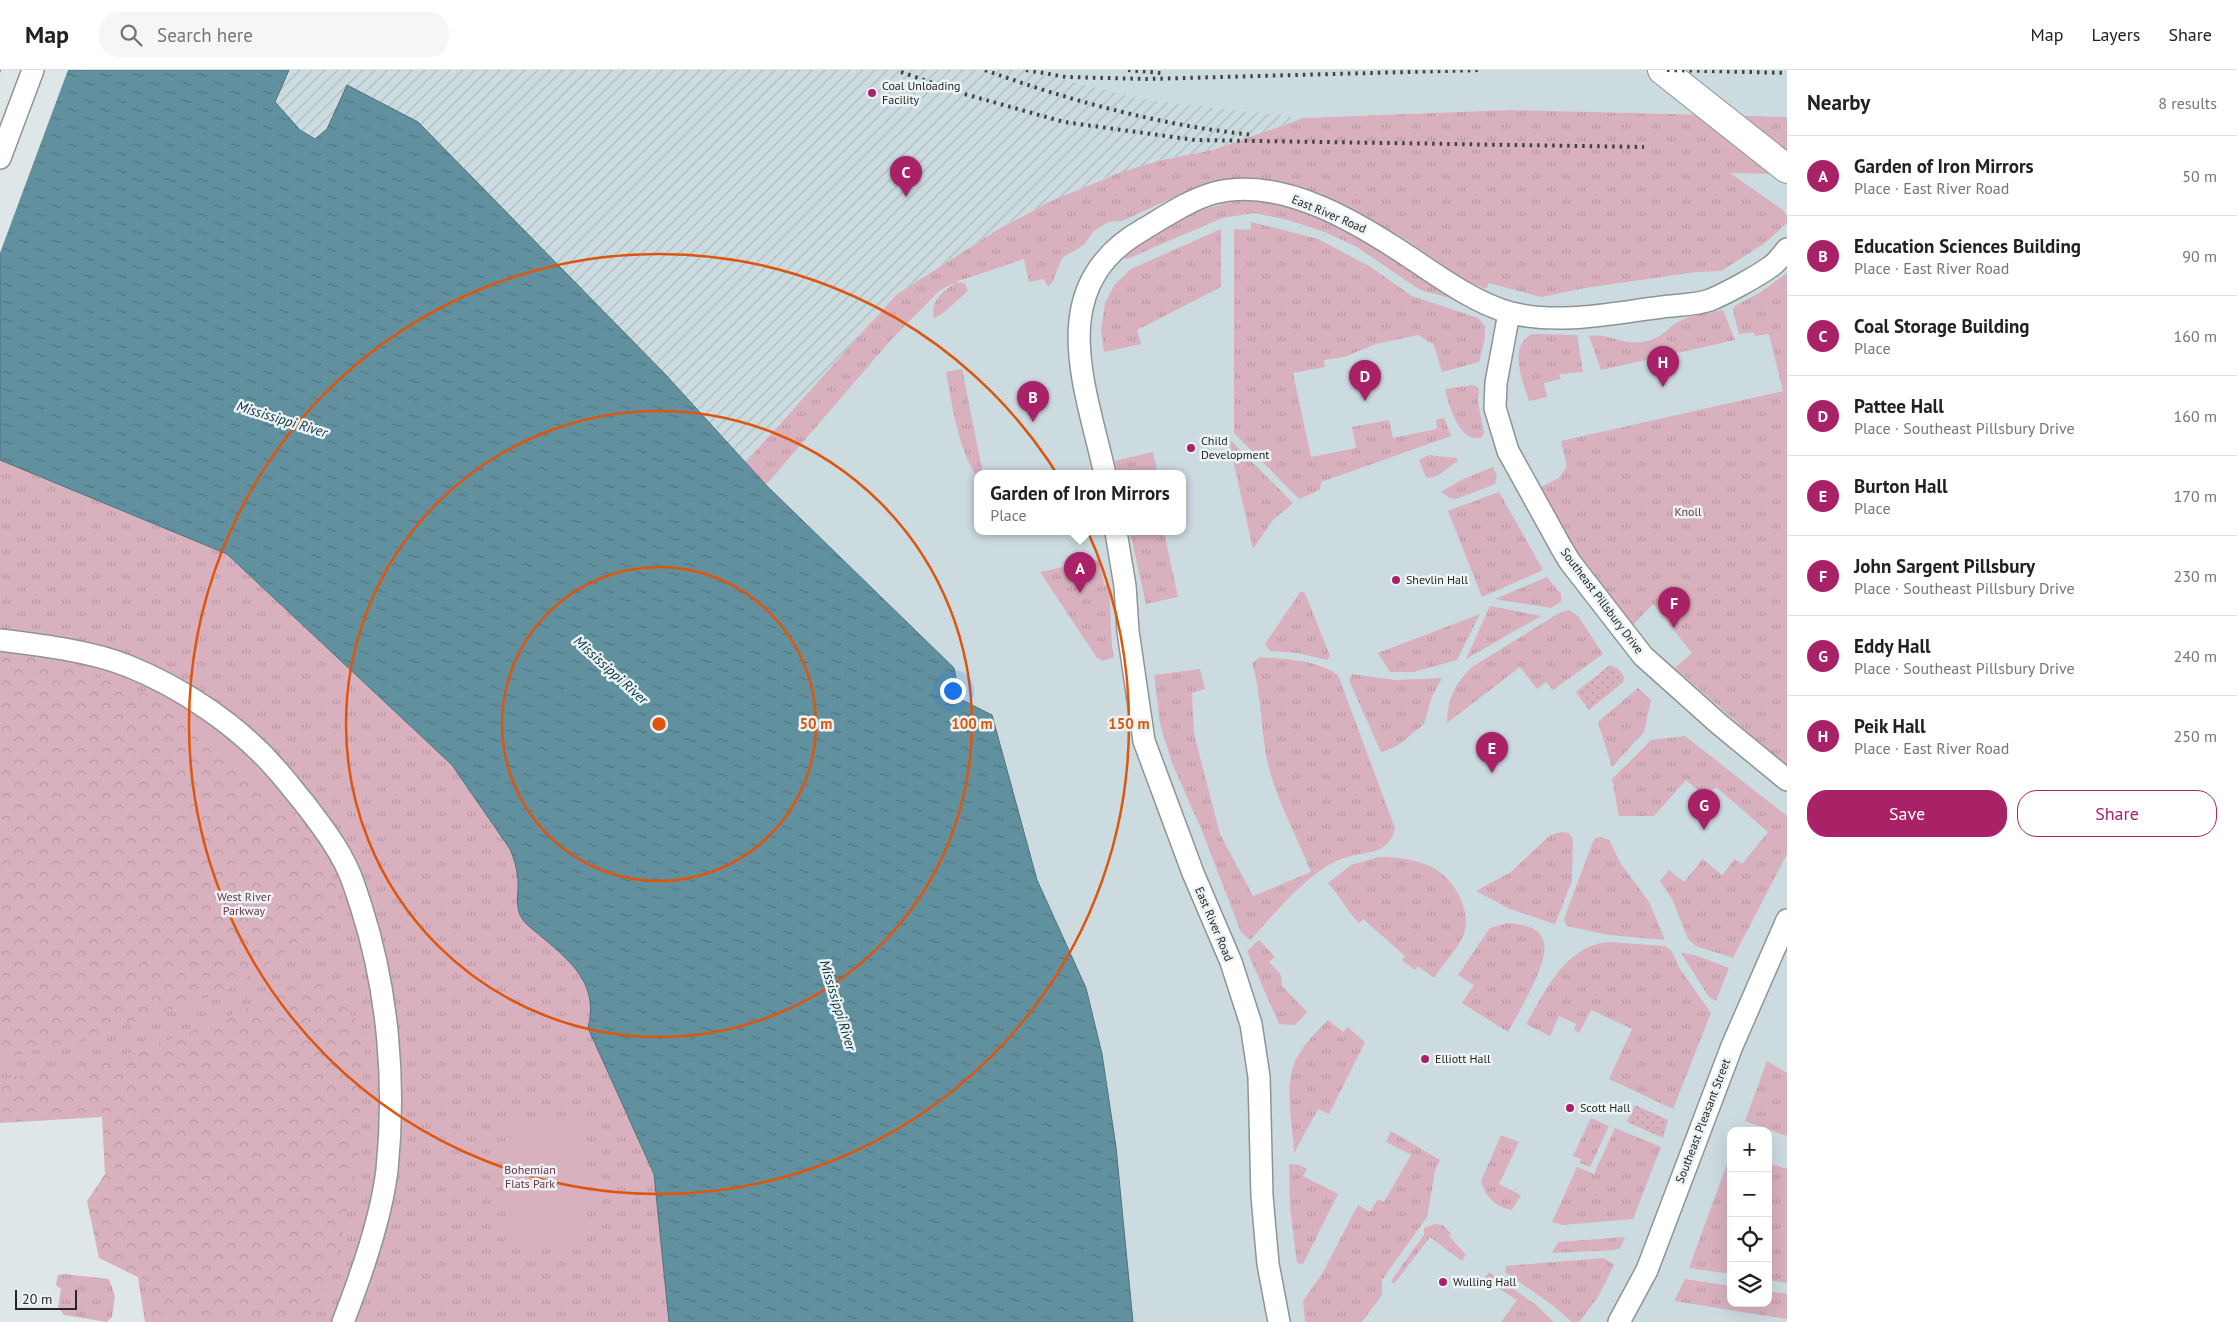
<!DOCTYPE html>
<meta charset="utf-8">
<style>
body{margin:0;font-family:"PT Sans",sans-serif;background:#f6f6f6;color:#202124}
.controls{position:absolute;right:15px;bottom:15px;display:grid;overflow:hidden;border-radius:10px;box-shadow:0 5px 20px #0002}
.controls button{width:45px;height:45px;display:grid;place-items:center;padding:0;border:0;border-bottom:1px solid #e0e0e0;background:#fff;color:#202124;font:25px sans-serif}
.scale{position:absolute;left:15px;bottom:12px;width:62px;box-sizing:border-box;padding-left:5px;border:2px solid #252728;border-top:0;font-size:14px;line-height:18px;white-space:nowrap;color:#252728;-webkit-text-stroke:4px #ecf3f5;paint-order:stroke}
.you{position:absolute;left:952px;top:620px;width:18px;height:18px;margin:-12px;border:4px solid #fff;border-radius:50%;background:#1a73e8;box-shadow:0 0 0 8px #1a73e833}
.badge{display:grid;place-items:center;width:32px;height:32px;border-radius:50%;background:#a92167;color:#fff;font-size:16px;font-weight:700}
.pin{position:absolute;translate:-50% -41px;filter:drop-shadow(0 1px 2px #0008)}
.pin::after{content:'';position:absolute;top:26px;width:18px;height:15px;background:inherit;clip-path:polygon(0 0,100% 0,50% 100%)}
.popup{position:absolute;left:974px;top:400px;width:212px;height:65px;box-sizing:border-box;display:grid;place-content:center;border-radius:10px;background:#fff;filter:drop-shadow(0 1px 4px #0005);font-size:16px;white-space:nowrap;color:#757577}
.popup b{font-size:19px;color:#202124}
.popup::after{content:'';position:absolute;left:50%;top:100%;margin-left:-10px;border:10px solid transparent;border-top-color:#fff}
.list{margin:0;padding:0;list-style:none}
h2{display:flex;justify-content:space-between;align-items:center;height:65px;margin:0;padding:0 20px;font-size:21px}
h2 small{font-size:16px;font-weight:400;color:#757577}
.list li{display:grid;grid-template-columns:32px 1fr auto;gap:15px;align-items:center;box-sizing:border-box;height:80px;padding:0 20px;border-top:1px solid #e0e0e0}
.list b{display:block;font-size:19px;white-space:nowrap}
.list p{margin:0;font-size:16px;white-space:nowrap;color:#757577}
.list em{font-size:16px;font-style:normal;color:#757577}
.actions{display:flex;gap:10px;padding:15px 20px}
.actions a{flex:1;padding:11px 0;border:1px solid #a92167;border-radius:20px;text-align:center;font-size:18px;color:#a92167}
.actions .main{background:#a92167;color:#fff}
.icon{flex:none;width:28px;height:28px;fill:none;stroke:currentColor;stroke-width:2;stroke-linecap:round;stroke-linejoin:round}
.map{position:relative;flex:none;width:1787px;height:1252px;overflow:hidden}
header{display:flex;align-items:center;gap:30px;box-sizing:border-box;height:70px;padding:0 25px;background:#fff;border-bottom:1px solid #e0e0e0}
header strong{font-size:24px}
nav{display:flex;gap:28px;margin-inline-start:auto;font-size:18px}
.search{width:350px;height:45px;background:#f6f6f6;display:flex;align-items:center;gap:12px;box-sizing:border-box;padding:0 18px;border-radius:20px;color:#757577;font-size:19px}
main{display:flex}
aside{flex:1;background:#fff}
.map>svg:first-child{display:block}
</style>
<header>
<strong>Map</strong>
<div class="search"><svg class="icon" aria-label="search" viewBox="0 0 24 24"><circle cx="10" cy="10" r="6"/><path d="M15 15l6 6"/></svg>Search here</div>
<nav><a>Map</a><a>Layers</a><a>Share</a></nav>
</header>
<main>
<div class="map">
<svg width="1787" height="1252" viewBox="0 0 1787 1252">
<defs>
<pattern id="industrial-furrows" width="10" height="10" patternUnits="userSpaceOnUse" patternTransform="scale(1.25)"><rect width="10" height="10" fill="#ccdbe0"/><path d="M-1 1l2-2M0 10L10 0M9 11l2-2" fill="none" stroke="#afbcc0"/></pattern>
<pattern id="grass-tufts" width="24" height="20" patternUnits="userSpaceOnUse" patternTransform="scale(1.25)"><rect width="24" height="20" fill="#d8b0be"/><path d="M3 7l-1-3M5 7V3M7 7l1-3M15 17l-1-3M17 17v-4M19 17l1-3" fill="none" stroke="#b997a3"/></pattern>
<pattern id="forest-crowns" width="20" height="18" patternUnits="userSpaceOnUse" patternTransform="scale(1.25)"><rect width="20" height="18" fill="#d8b0be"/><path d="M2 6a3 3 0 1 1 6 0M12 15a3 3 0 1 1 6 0" fill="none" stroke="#b997a3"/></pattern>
<pattern id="garden-dots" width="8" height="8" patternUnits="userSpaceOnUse" patternTransform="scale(1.25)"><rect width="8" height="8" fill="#d8b0be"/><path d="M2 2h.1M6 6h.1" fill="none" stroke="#b997a3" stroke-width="1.8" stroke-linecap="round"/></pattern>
<pattern id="water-ripples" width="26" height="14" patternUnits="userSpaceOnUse" patternTransform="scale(1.25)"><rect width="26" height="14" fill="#61919f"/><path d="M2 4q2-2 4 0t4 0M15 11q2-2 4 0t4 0" fill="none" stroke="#507682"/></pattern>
</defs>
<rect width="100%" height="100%" fill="#dfe6e8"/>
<!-- built -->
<path fill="#ccdbe0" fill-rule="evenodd" d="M 1028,0 L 1787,0 L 1787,47 L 1510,40 L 1304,48 L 1141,29 Z
M 1316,96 L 1787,103 L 1787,1252 L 1133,1252 L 1116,1077 L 1086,918 L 1037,810 L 992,645 L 960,629 L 954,598 L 766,415 L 890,271 L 940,220 L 1169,123 ZM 978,404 L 1182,404 L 1182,462 L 978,462 ZM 1731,1061 L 1768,1061 L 1768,1233 L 1731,1233 Z"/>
<!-- industrial -->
<path fill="url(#industrial-furrows)" d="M 289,0 L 1028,0 L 1141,29 L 1304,48 L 1213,80 L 1162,90 L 1102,109 L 1029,142 L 997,160 L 896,225 L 745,393 L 665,304 L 473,108 L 347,15 L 327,59 L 315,69 L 300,60 L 275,32 Z"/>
<!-- grass -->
<path fill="url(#grass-tufts)" d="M 1510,40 L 1787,47 L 1787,104 L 1730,103 L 1783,140 L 1787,146 L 1787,153 L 1765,173 L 1721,201 L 1696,202 L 1585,218 L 1541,227 L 1489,213 L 1486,219 L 1463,209 L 1404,168 L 1349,138 L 1319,123 L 1283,112 L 1255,108 L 1230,110 L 1183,123 L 1122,151 L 1108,152 L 1094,161 L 1084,175 L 1062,188 L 1053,211 L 1048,217 L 1044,209 L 1029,212 L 1024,189 L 956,212 L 965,213 L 968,221 L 942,244 L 934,248 C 930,230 943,222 955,213 L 940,220 L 890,271 L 766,415 L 745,393 L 896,225 L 997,160 L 1049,132 L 1121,102 L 1162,90 L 1213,80 L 1304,48 Z
M 1243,130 C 1327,134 1386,189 1454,229 L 1420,220 L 1357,177 L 1325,162 L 1288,150 L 1254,143 L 1222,148 L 1127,189 L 1124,188 C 1156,155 1199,137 1243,130 Z
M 1251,152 L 1318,169 L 1369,196 L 1412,226 L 1478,248 L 1485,256 L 1485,267 L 1479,292 L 1442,302 L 1434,275 L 1418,265 L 1376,274 L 1344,287 L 1324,290 L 1325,297 L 1293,303 L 1311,387 L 1356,378 L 1352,357 L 1389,350 L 1393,368 L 1437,359 L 1436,350 L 1444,348 L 1451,366 L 1321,412 L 1320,420 L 1299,429 L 1234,363 L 1234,159 L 1251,160 Z
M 1221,159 L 1221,217 L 1137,260 L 1141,274 L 1104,282 L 1101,260 L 1105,233 L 1115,214 L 1131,199 Z
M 1787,203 L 1787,696 L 1675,598 L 1692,583 L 1653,534 L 1632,556 L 1572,478 L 1539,418 L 1559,408 L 1567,397 L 1561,371 L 1783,321 L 1769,264 L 1755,266 L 1753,262 L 1739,264 L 1733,240 L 1735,236 L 1761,222 Z
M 1723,240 L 1735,270 L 1601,300 L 1589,266 C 1610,263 1620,275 1642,272 C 1664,269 1666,257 1682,250 C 1694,244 1710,243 1723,240 Z
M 1532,264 L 1577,265 L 1583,302 L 1559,304 L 1561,309 L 1544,313 L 1547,327 L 1529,331 C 1523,311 1507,277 1532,264 Z
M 962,299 L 983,404 L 978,404 L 977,407 C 957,376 953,338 946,302 Z
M 1473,315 L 1479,318 L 1478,332 L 1484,363 L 1482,367 C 1460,375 1449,336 1445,319 Z
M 1231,371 L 1293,433 L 1273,450 L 1253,479 L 1230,376 Z
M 1153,382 L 1158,404 L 1118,404 L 1115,391 Z
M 1429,385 L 1456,388 L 1458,391 C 1449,396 1436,411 1426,407 L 1419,390 Z
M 0,390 L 227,484 L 452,695 L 510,779 C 514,789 517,798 518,809 C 519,822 514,839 523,850 C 528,857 537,862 543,868 C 573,893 599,916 589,958 L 654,1104 L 669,1252 L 145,1252 L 111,1037 L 0,1037 Z
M 1493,397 L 1497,406 L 1495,414 L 1456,429 L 1450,428 L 1441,422 L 1463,409 Z
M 1499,422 L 1543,500 L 1482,527 L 1448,441 Z
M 1130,462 L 1164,462 L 1178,527 L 1146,534 Z
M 1100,489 L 1104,515 L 1109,514 L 1112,578 L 1114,587 L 1103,591 L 1097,588 L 1040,502 Z
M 1547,507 L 1561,524 L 1561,532 L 1551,538 L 1495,529 Z
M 1301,521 L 1305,523 L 1330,586 L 1327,590 L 1298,583 L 1270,581 L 1265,574 Z
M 1490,536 L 1541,546 L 1466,589 Z
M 1569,540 L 1578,546 L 1603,584 L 1553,620 L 1546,612 L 1537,619 L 1520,597 L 1447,653 C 1447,630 1455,613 1472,597 L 1559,543 Z
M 1480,544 L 1457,590 L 1414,602 L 1390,602 L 1378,583 Z
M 1260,587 C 1286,589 1317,590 1338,605 L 1395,758 C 1388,789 1361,779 1336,791 C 1302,808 1276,843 1250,870 L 1241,862 L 1202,761 L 1172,693 L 1160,654 L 1154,605 L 1200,599 L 1205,619 L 1192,623 L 1194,664 L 1220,764 L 1253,826 L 1311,802 C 1298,769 1280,737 1270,702 C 1260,666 1263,629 1252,593 Z
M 1352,604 L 1395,610 L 1442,608 L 1432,626 L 1424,654 L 1397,676 L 1381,682 L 1349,610 Z
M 1638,618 L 1651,630 L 1644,662 L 1612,697 L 1598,652 Z
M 1685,666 L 1787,746 L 1787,784 L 1733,888 L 1696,876 L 1688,869 L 1672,829 L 1660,811 L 1669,800 L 1684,812 L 1703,789 L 1722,805 L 1735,789 L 1742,794 L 1768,762 L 1716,717 L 1705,727 L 1686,710 L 1654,746 L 1619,746 L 1612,709 L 1651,670 Z
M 1561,762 L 1569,763 L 1573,769 L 1572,811 L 1555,854 L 1510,839 L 1476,821 L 1511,802 L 1550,765 Z
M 1601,767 L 1609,770 L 1621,794 L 1649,832 L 1665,870 L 1609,865 L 1567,856 L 1564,849 L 1592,774 L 1595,768 Z
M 1379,787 C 1395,787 1414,789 1429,796 C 1452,805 1474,841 1463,866 C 1456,881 1443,894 1434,908 L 1418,896 L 1415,900 L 1402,890 L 1405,886 L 1363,849 L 1359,853 C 1347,841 1340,826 1328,813 L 1351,795 Z
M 1507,853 C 1560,855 1546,888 1530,921 C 1523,935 1516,948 1508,962 L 1462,933 L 1474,915 L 1458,905 L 1490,858 Z
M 1259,870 L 1275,887 L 1269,892 L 1281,905 L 1282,916 L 1307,942 L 1295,955 L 1279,954 L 1247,881 Z
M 1608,872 L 1665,876 L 1671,880 L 1680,899 L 1711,943 L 1673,1039 L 1609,1009 L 1632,959 L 1591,940 L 1579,963 L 1574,960 L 1576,954 L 1559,946 L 1550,966 L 1526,954 C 1545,922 1565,876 1608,872 Z
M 1681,883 L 1695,885 L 1729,898 L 1716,931 L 1709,927 Z
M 1328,950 L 1343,962 L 1348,957 L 1365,972 L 1329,1044 L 1318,1039 L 1294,1083 C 1293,1058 1285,1020 1293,997 C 1299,979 1315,963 1328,950 Z
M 1767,991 L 1787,1003 L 1787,1066 L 1745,1051 Z
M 1591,1048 L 1609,1056 L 1590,1097 L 1580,1093 L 1581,1089 L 1573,1086 Z
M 1615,1058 L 1661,1077 L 1633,1149 L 1563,1155 L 1552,1152 L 1577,1097 L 1594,1104 Z
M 1391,1061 L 1440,1090 L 1435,1101 L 1427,1147 L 1382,1210 L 1382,1225 L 1362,1252 L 1305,1252 L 1303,1231 L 1322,1204 L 1358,1135 L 1370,1142 L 1378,1129 L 1384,1132 L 1411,1085 L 1386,1072 Z
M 1501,1065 L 1519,1072 L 1499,1114 L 1521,1125 L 1512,1140 C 1495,1137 1485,1126 1481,1111 Z
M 1731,1083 L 1731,1204 L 1689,1198 Z
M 1768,1093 L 1787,1099 L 1787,1213 L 1768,1210 Z
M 1289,1094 L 1299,1095 L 1307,1099 L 1303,1106 L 1338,1124 L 1303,1194 L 1297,1193 L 1290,1137 Z
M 1435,1154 L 1442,1155 L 1451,1163 L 1449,1166 L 1466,1185 L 1462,1191 L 1430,1167 L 1394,1214 L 1391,1211 L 1424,1165 L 1424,1158 Z
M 1625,1167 L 1620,1178 L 1615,1180 L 1552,1183 L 1558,1172 Z
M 1604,1188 L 1614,1195 L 1598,1227 L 1579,1252 L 1572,1252 L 1551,1234 L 1505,1202 L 1506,1196 Z
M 1489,1202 L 1535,1234 L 1554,1252 L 1501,1252 L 1517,1230 L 1484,1209 Z
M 64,1204 L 109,1209 L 115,1226 L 112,1247 L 107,1252 L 64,1245 L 58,1237 L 61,1219 L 56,1215 L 58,1205 Z
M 1685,1209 L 1731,1216 L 1731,1233 L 1768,1233 L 1768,1221 L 1787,1224 L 1787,1249 L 1674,1231 Z"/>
<!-- forest -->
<path fill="url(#forest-crowns)" d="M 0,582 L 26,583 L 173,633 L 305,755 L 345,830 L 290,879 L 224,922 L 80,970 L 0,989 Z
M 325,911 L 366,963 L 358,1089 L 340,1173 L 314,1252 L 152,1252 L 144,1210 L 99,1188 L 87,1131 L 105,1104 L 102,1047 L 0,1053 L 0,1009 L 100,993 L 180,966 L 287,921 Z"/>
<!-- garden -->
<path fill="url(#garden-dots)" d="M 1610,595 C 1617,597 1621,601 1624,607 L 1623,612 L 1589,640 L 1576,622 Z
M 1635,1035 L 1668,1050 L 1663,1068 L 1627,1052 Z"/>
<!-- pitch -->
<path fill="#d8b0be" d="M 505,1047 L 583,1047 L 584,1177 L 507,1177 Z"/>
<!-- water -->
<path fill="url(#water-ripples)" stroke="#4f717b" d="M 0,0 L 289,0 L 275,32 L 300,60 L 315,69 L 327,59 L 347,15 L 418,52 L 665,304 L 766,415 L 954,598 L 960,629 L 992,645 L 1037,810 L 1086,918 L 1102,984 L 1116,1077 L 1133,1252 L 669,1252 L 654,1104 L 588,958 C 599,916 573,893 543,868 C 537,862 528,857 523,850 C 514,839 519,822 518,809 C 517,798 514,789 510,779 L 452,695 L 227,484 L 0,390 Z"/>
<!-- pier -->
<path fill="#dfe6e8" d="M 1,0 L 68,0 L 0,183 L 0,3 Z"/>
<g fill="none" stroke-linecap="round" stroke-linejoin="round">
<defs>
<path id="minor" d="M 0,88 L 33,0
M 1509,243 L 1496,313 L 1495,338 L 1508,381 L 1561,477 L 1570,492 L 1643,586 L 1719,654 L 1787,710
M 1105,404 C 1085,314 1043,216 1144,159 C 1166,146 1189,130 1214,123 C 1283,105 1362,155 1417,192 C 1445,211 1478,234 1511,243 C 1560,255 1613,243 1662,237 C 1677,235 1696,235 1710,230 C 1725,224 1758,206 1770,197 C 1777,193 1782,185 1787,179
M 1116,462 L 1125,516 L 1128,561 L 1144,671 L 1193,803 L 1231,892 L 1251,954 L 1259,1007 L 1262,1126 L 1268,1194 L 1279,1252
M 0,570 C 40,575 91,581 128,596 C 181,617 239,656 276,699 C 286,710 295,722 305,734 C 321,755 338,777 349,802 C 354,813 357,825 361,836 C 388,920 396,1012 387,1100 C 381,1150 361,1206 343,1252
M 1619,1252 L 1647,1200 L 1732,976 L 1787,850"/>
<path id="major" d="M 1662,0 L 1787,99"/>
</defs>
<!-- minor casing -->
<use href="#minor" stroke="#8e9495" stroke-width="24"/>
<!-- major casing -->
<use href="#major" stroke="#8e9495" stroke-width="30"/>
<!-- minor -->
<use href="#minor" stroke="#fff" stroke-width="21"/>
<!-- major -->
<use href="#major" stroke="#fff" stroke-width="28"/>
<!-- rail -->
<path stroke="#404344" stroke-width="4" stroke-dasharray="2.5 5" stroke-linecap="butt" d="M 985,0 C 1070,31 1163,56 1254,65
M 1026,0 L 1066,7 L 1147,9 L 1482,0
M 1128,0 L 1161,3
M 1667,0 L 1787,3
M 901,2 L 961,23 L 1064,52 L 1195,70 L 1644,77"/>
</g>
<!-- distance rings -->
<g fill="none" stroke="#de560d" stroke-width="2.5">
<circle cx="659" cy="654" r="157"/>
<circle cx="659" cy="654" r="313"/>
<circle cx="659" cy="654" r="470"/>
</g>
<!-- markers -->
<g fill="#a92167" stroke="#ecf3f5" stroke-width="2">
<circle cx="872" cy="23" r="5"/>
<circle cx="1191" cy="378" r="5"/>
<circle cx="1396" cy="510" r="5"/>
<circle cx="1425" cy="989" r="5"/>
<circle cx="1570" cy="1038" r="5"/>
<circle cx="1443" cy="1212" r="5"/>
</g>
<g text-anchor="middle" stroke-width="5" stroke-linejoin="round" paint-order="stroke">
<!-- poi labels -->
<g font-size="12" fill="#252728" stroke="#ecf3f5" text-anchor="start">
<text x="882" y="20">Coal Unloading<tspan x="882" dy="14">Facility</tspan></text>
<text x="1201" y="375">Child<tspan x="1201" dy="14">Development</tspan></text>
<text x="1406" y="514">Shevlin Hall</text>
<text x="1435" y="993">Elliott Hall</text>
<text x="1580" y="1042">Scott Hall</text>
<text x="1453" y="1216">Wulling Hall</text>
</g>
<!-- street labels -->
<g font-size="12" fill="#252728" stroke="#ecf3f5">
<text transform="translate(1329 144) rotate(23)" y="4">East River Road</text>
<text transform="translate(1602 531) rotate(53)" y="4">Southeast Pillsbury Drive</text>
<text transform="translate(1214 854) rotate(67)" y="4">East River Road</text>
<text transform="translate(1703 1051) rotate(-69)" y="4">Southeast Pleasant Street</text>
</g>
<!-- park labels -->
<g font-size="12" fill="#6d344c" stroke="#ecf3f5">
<text x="1688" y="446">Knoll</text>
<text x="244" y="831">West River<tspan x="244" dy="14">Parkway</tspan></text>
<text x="530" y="1104">Bohemian<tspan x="530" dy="14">Flats Park</tspan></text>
</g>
<!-- water labels -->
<g font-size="14" font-style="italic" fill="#002f3b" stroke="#ecf3f5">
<text transform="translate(282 349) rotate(17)" y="5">Mississippi River</text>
<text transform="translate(611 600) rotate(42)" y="5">Mississippi River</text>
<text transform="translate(838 935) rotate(73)" y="5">Mississippi River</text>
</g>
</g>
<circle cx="659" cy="654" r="8" fill="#de560d" stroke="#ecf3f5" stroke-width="2.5"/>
<g font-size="15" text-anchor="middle" font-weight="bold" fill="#de560d" stroke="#ecf3f5" stroke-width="5" stroke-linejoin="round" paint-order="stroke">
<text x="816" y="659">50 m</text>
<text x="972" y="659">100 m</text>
<text x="1129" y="659">150 m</text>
</g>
</svg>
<div class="controls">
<button>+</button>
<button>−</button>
<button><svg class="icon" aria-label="locate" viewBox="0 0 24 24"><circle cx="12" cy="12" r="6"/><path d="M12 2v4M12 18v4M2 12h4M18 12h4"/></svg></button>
<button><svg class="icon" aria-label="layers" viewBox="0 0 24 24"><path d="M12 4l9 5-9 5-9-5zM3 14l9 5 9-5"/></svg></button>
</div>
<div class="scale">20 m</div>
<div class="you"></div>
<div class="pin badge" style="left:1080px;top:523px">A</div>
<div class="popup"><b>Garden of Iron Mirrors</b>Place</div>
<div class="pin badge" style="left:1033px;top:352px">B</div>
<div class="pin badge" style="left:906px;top:127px">C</div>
<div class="pin badge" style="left:1365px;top:331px">D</div>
<div class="pin badge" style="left:1492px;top:703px">E</div>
<div class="pin badge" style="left:1674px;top:558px">F</div>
<div class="pin badge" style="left:1704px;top:760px">G</div>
<div class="pin badge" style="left:1663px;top:317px">H</div>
</div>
<aside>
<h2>Nearby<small>8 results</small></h2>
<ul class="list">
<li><span class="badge">A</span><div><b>Garden of Iron Mirrors</b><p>Place · East River Road</p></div><em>50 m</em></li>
<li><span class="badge">B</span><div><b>Education Sciences Building</b><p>Place · East River Road</p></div><em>90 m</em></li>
<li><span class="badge">C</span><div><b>Coal Storage Building</b><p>Place</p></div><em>160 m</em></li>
<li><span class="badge">D</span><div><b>Pattee Hall</b><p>Place · Southeast Pillsbury Drive</p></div><em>160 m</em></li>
<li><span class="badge">E</span><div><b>Burton Hall</b><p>Place</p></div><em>170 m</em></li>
<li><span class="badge">F</span><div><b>John Sargent Pillsbury</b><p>Place · Southeast Pillsbury Drive</p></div><em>230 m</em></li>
<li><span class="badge">G</span><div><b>Eddy Hall</b><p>Place · Southeast Pillsbury Drive</p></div><em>240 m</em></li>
<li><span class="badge">H</span><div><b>Peik Hall</b><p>Place · East River Road</p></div><em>250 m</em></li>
</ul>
<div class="actions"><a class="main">Save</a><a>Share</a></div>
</aside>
</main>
